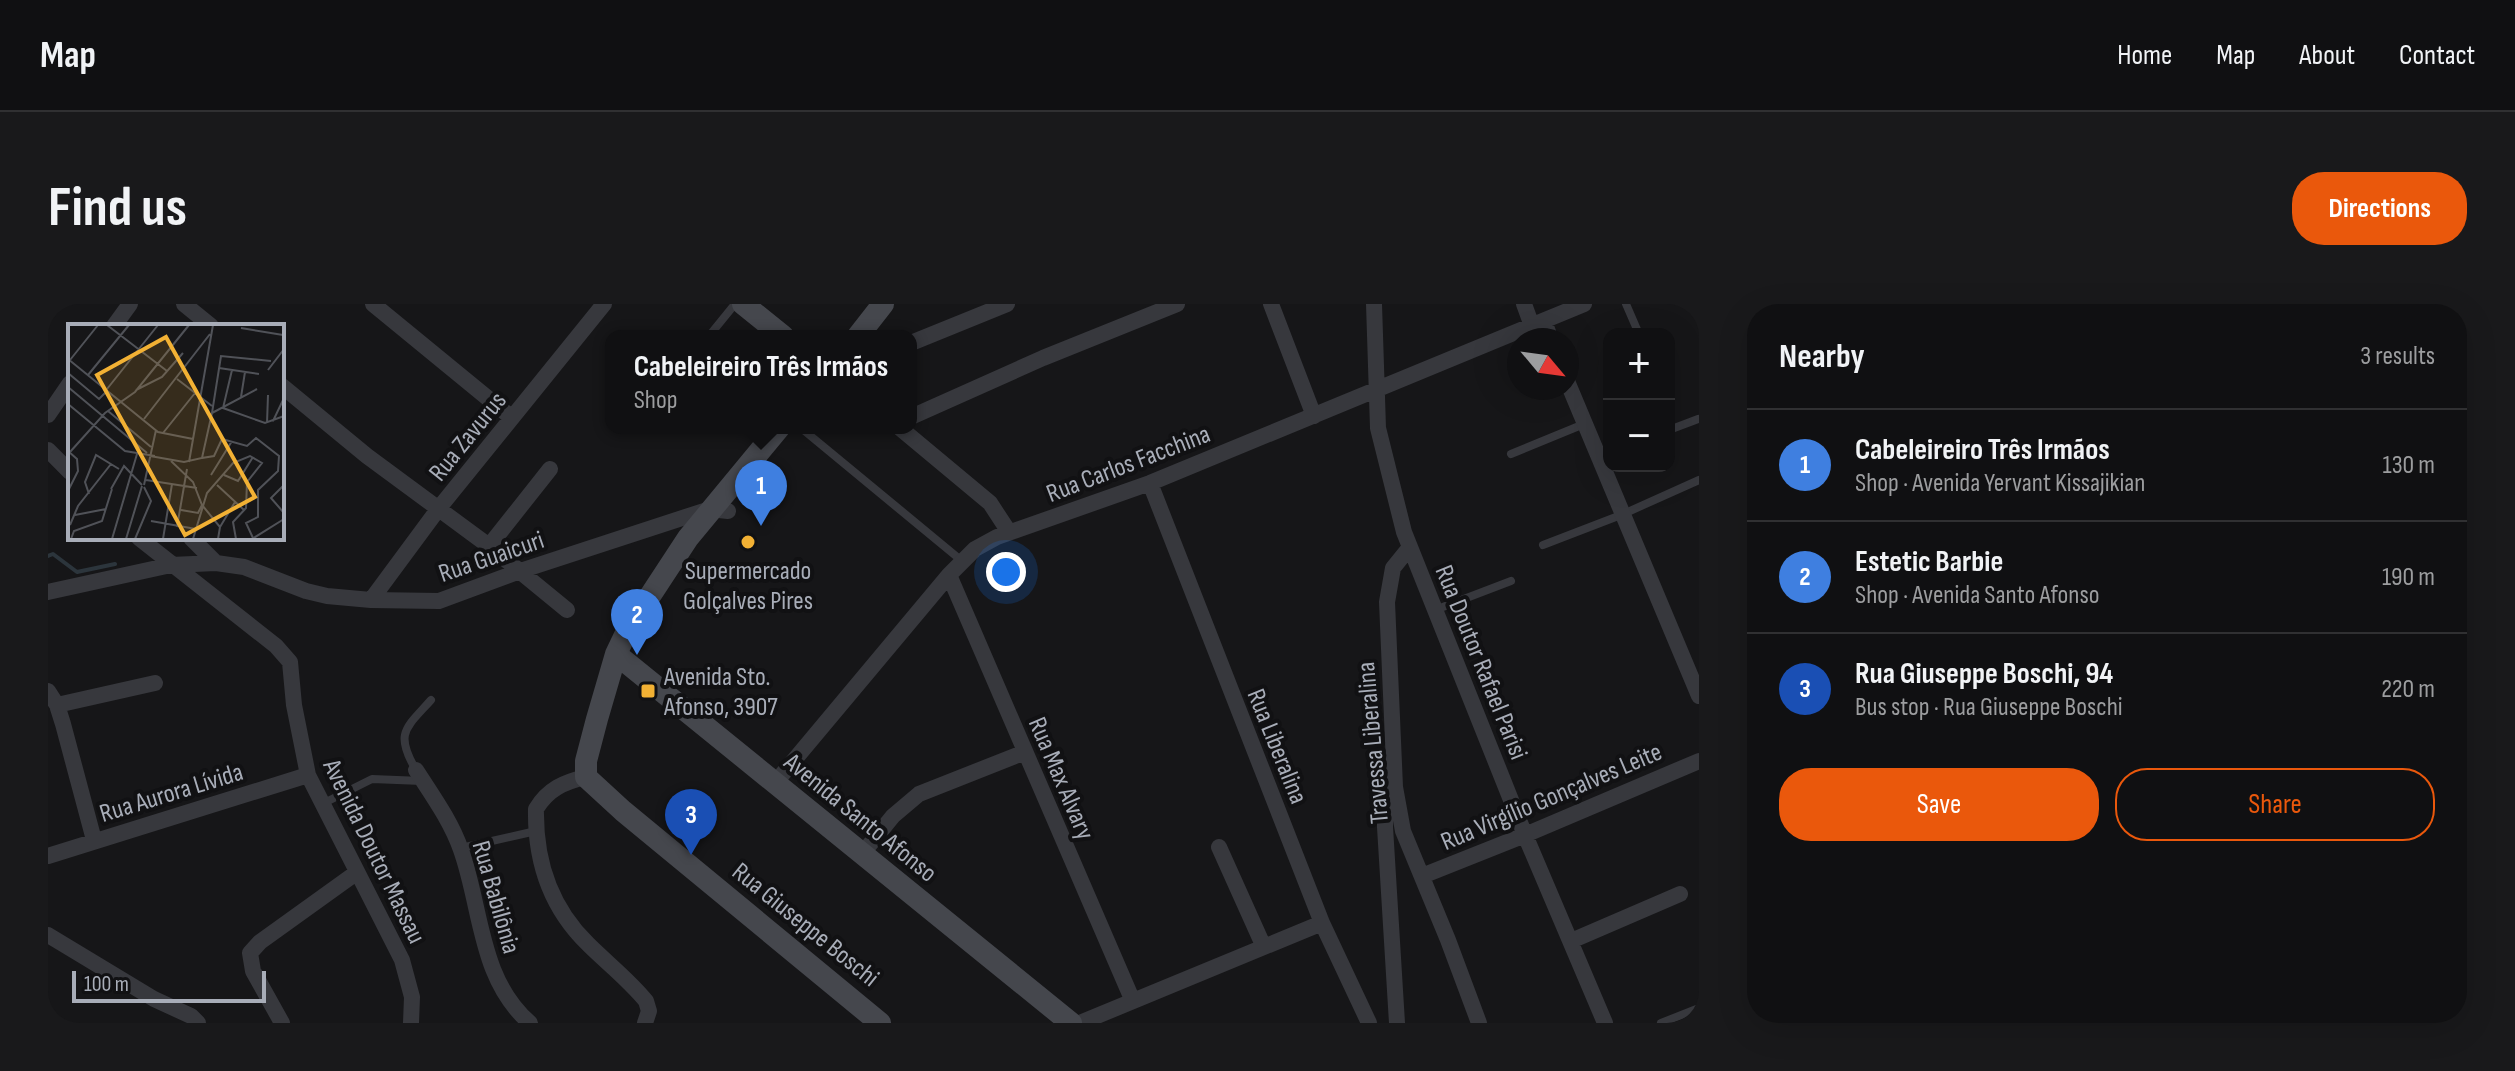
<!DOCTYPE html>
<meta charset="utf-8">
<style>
body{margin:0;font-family:"Sofia Sans Condensed",sans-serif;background:#19191b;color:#f1f3f6}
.controls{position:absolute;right:24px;top:24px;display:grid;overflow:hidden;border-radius:16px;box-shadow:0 8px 32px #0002}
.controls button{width:72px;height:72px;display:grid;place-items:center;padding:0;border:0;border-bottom:2px solid #303032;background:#101012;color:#f1f3f6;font:40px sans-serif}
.compass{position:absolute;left:1459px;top:24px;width:72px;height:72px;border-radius:50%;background:#101012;box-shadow:0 8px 32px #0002;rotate:119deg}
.scale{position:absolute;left:24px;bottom:20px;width:194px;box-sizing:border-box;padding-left:8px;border:4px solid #a8adb8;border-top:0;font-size:22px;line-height:28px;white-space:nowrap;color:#a8adb8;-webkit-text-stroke:6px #111113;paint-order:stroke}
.you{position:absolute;left:958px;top:268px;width:28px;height:28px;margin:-20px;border:6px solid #fff;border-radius:50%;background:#1a73e8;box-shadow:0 0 0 12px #1a73e833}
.badge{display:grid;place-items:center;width:52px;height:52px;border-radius:50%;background:#ea580c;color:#fff;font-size:26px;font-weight:700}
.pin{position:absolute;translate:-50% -66px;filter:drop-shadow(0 2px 4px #0008)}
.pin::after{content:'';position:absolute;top:42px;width:28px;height:24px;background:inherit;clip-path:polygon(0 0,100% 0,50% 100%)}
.popup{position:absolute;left:557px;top:26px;width:312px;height:104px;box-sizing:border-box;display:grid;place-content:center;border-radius:16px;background:#101012;filter:drop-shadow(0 2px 6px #0005);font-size:26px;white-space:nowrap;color:#9c9d9f}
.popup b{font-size:30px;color:#f1f3f6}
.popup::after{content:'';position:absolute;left:50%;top:100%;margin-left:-16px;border:16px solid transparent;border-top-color:#101012}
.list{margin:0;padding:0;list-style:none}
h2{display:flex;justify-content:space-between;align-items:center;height:104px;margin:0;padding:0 32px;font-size:34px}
h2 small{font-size:26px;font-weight:400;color:#9c9d9f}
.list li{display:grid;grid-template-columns:52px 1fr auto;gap:24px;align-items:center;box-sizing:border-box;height:112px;padding:0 32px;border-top:2px solid #303032}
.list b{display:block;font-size:30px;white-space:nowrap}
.list p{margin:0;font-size:26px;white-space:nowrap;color:#9c9d9f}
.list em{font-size:26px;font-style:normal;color:#9c9d9f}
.actions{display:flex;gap:16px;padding:24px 32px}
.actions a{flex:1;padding:18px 0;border:2px solid #ea580c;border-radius:32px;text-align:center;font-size:28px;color:#ea580c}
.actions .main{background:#ea580c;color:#fff}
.map{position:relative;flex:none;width:1651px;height:719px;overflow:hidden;border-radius:32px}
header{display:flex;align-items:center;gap:48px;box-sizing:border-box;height:112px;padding:0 40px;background:#101012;border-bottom:2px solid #303032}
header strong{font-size:38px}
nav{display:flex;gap:44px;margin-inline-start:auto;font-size:28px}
.intro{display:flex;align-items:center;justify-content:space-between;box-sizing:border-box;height:192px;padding:0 48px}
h1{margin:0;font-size:56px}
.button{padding:20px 36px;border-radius:32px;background:#ea580c;color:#fff;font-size:28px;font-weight:700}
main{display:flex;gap:48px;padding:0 48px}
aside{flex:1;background:#101012;border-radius:32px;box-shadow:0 8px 32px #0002}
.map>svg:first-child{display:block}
</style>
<header>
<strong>Map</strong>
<nav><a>Home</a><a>Map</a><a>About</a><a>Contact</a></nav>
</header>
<div class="intro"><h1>Find us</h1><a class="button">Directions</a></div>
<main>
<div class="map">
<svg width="1651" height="719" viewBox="0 0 1651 719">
<rect width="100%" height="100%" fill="#161618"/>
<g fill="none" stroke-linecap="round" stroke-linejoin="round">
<!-- stream -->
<path stroke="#2c353c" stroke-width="4" d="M 0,252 L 5,250 L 29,268 L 67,260"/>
<!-- lane -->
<path stroke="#37383d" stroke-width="8" d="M 1578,0 L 1591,30
M 661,32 L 687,0
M 753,124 L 914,257
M 1621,126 L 1650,115
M 1463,150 L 1536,120
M 1495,241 L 1573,211 L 1651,176
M 1387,306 L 1463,277
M 368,466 C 346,429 358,424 383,396
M 274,500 L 324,475 L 374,477
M 413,544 L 488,527
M 1613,719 L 1651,704"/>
<!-- street -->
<path stroke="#37383d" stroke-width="16" d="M 136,0 L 163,22
M 325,0 L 464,114
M 1223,0 L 1266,112
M 1326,0 L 1330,124 L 1356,228 L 1477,531 L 1557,719
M 1476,0 L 1484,22
M 1496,17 L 1503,36
M 66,22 L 82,0
M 863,39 L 959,0
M 1519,77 L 1651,392
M 234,82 L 319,152 L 441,242 L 519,306
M 0,111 L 22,79
M 863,113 L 995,54 L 1129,0
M 852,124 L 942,199 L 961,228
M 0,146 L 22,168
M 1102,179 L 1274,619 L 1321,719
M 91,234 L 228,342 L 242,358 L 246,401 L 260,471 L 354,656 L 364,693 L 363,719
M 143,234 L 168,259
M 441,242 L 502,165
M 1362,243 L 1345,264 L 1339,298 L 1347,483 L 1355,527 L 1400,636 L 1431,719
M 901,271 L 1084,695
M 0,288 L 123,261 L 168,259 L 196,263 L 258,287 L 279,292 L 323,296 L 391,297 L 472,267 L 662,205 L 680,207
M 323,296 L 391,204 L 556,0
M 0,387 L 9,401 L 15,420 L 46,536
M 9,401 L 107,379
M 368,466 C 384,491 403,517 413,546 C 434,605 431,675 482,719
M 538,473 C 516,478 500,485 488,505 C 487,558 503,604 540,640 C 559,659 581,676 598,697 L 601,707 L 597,719
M 727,479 L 901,271 L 927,245 L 949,233 L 1102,179 L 1536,0
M 1345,487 L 1337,508 L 1337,523 L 1349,719
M 1171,543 L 1215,641
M 814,550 L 845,512 L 871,490 L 977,448
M 0,552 L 260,471
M 1374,572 L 1477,531 L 1651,457
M 0,631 L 106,695 L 143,712 L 150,719
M 1523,637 L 1632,590
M 234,719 L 205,667 L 202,649 L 212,638 L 308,569
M 1032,719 L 1274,619"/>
<!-- secondary -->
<path stroke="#45474d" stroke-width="22" d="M 695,0 L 735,32
M 810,32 L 835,0
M 731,124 L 640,234 L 579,327 L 568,350 L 549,415 L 538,457 L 538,473 L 575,507 L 832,719
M 568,350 L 1023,719"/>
</g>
<!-- markers -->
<g fill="#f2b134" stroke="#111113" stroke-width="3">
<circle cx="700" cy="238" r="8"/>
<rect x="592" y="379" width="16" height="16" rx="4"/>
</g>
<g text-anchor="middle" stroke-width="8" stroke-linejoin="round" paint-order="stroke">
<!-- street labels -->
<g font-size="26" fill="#a8adb8" stroke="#111113">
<text transform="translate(419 132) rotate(-51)" y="9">Rua Zavurus</text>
<text transform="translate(1080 159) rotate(-21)" y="9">Rua Carlos Facchina</text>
<text transform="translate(443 252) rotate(-19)" y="9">Rua Guaicuri</text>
<text transform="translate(1434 358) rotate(68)" y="9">Rua Doutor Rafael Parisi</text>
<text transform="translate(1324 439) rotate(-95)" y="9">Travessa Liberalina</text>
<text transform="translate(1230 442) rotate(68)" y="9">Rua Liberalina</text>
<text transform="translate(1014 474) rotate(67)" y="9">Rua Max Alvary</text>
<text transform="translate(123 488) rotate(-17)" y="9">Rua Aurora Lívida</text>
<text transform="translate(1503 492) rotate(-23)" y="9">Rua Virgílio Gonçalves Leite</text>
<text transform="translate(813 513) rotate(39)" y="9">Avenida Santo Afonso</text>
<text transform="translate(327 547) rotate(64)" y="9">Avenida Doutor Massau</text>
<text transform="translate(449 593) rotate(74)" y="9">Rua Babilônia</text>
<text transform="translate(758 620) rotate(39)" y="9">Rua Giuseppe Boschi</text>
</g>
<!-- poi labels -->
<g font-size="26" fill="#a8adb8" stroke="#111113">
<text x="700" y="275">Supermercado<tspan x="700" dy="30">Golçalves Pires</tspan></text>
<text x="616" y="381" text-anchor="start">Avenida Sto.<tspan x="616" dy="30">Afonso, 3907</tspan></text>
</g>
</g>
<!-- overview -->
<g transform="translate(20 20)">
<rect width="216" height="216" fill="#161618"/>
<path fill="none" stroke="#505258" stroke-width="2" d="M 39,1 L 99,47M 173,4 L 215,11M 0,35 L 90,108 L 125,115M 2,36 L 30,1M 151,44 L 191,50M 164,46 L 155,84 L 197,99 L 216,92M 200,46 L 216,25M 0,49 L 31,75 L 40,66M 20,51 L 61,1M 109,55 L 144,82M 0,63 L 79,129M 39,65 L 90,1M 68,66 L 94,53 L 115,29M 173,73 L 177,48M 0,80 L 57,127 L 87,132M 40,87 L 83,123M 144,89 L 153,32 L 203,37M 76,95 L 142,10M 205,97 L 216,74M 199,99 L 200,71M 95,109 L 127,69M 2,128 L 37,89 L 67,68 L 121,1M 82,132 L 116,138 L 134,134 L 144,89 L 189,65M 134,134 L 146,132 L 154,115 L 179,122 L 188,114 L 211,132 L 210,147 L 190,166 L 190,193 L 178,199 L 185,214M 103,137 L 125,158 L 134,181 L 152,203 L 150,215M 121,138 L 145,1M 143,151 L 164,117M 156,151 L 170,157 L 185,133M 78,156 L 129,164M 76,161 L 88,106M 149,161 L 176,186M 216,161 L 203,174 L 216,189M 43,165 L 56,142 L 74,161M 0,167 L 10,147 L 9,135 L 0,127M 21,170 L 17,158 L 28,131 L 51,145M 113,186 L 130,189 L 134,181M 7,191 L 38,185M 83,197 L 128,205M 2,201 L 10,182 L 43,140M 109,203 L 119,145M 152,203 L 167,178M 3,215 L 6,207 L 34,197 L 44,165M 44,215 L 69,130M 58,215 L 74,162M 67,215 L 83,177 L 76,163M 95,215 L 104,160M 125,215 L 139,169 L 165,139 L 182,132 L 194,139 L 179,158 L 178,184 L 165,198 L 168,215M 184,215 L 216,195"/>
<path fill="#f2b134" fill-opacity="0.15" stroke="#f2b134" stroke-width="4" d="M 98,13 L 187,173 L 117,211 L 29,51 Z"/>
<rect width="216" height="216" fill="none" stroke="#a8adb8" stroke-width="4"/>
</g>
</svg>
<div class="controls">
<button>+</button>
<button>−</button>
</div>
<svg class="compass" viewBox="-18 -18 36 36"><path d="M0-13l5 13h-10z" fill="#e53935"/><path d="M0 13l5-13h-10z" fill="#9c9d9f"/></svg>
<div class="scale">100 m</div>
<div class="you"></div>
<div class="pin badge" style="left:713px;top:222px;background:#3f7fe0">1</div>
<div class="popup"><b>Cabeleireiro Três Irmãos</b>Shop</div>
<div class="pin badge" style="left:589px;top:351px;background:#3f7fe0">2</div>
<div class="pin badge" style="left:643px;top:551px;background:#1a4fb4">3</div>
</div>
<aside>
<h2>Nearby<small>3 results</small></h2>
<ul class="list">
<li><span class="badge" style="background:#3f7fe0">1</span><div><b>Cabeleireiro Três Irmãos</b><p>Shop · Avenida Yervant Kissajikian</p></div><em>130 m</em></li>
<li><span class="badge" style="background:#3f7fe0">2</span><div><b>Estetic Barbie</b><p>Shop · Avenida Santo Afonso</p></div><em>190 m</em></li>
<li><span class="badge" style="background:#1a4fb4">3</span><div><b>Rua Giuseppe Boschi, 94</b><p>Bus stop · Rua Giuseppe Boschi</p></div><em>220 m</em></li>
</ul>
<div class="actions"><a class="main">Save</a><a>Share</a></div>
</aside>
</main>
